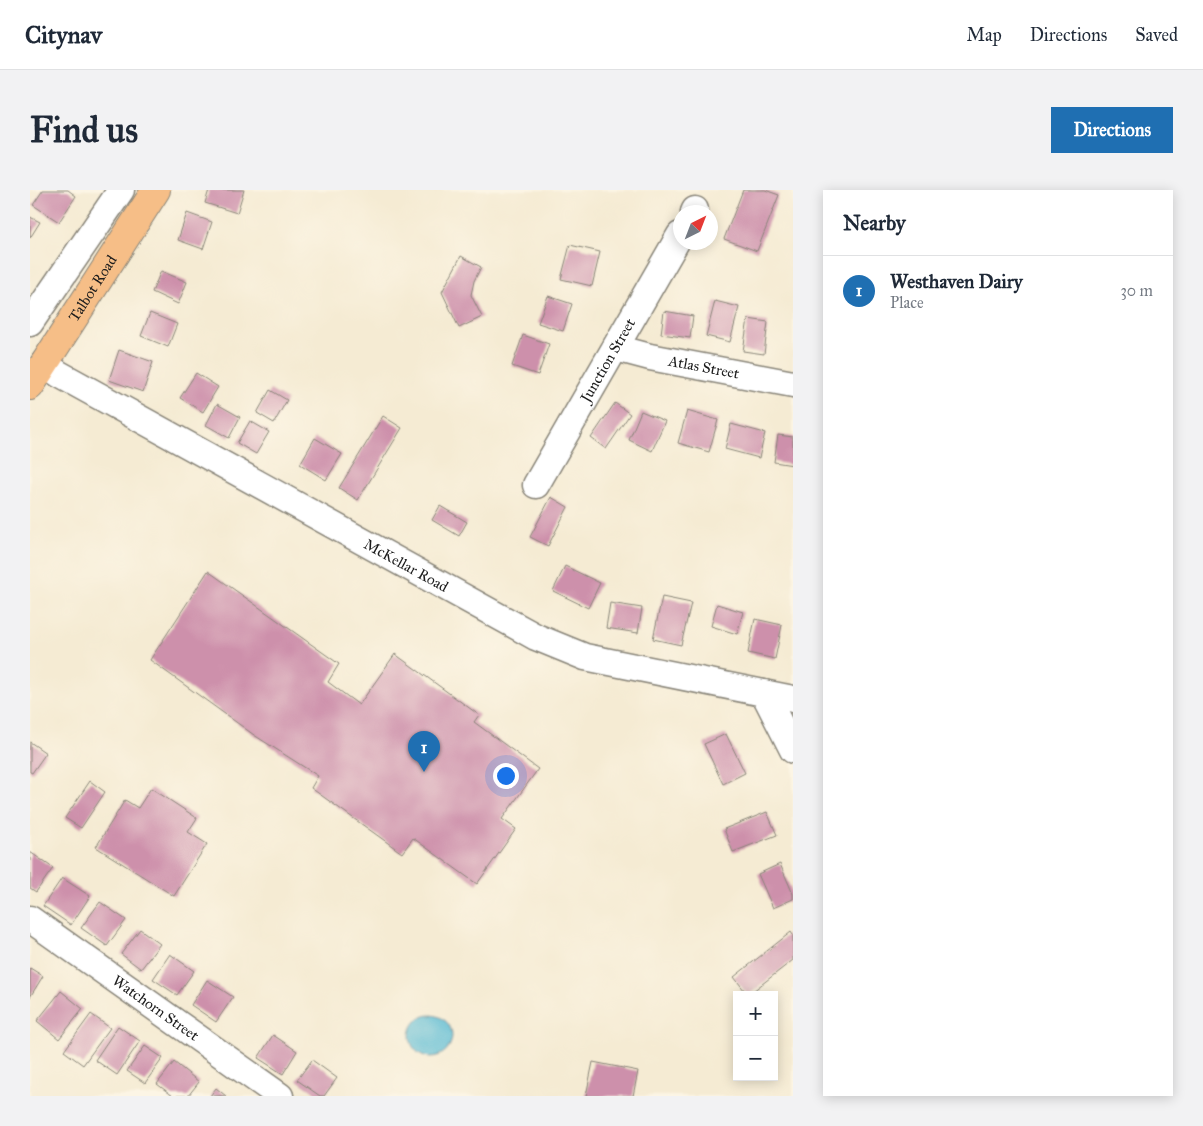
<!DOCTYPE html>
<meta charset="utf-8">
<style>
body{margin:0;font-family:"IM FELL Great Primer",serif;background:#f2f2f3;color:#1f2937}
.controls{position:absolute;right:15px;bottom:15px;display:grid;overflow:hidden;border-radius:0px;box-shadow:0 2px 12px #0003}
.controls button{width:45px;height:45px;display:grid;place-items:center;padding:0;border:0;border-bottom:1px solid #e0e1e3;background:#fff;color:#1f2937;font:25px sans-serif}
.compass{position:absolute;left:643px;top:15px;width:45px;height:45px;border-radius:50%;background:#fff;box-shadow:0 2px 12px #0003;rotate:42deg}
.you{position:absolute;left:475px;top:585px;width:18px;height:18px;margin:-12px;border:4px solid #fff;border-radius:50%;background:#1a73e8;box-shadow:0 0 0 8px #1a73e833}
.badge{display:grid;place-items:center;width:32px;height:32px;border-radius:50%;background:#1f6fb2;color:#fff;font-size:16px;font-weight:700}
.pin{position:absolute;translate:-50% -41px;filter:drop-shadow(0 1px 2px #0008)}
.pin::after{content:'';position:absolute;top:26px;width:18px;height:15px;background:inherit;clip-path:polygon(0 0,100% 0,50% 100%)}
.list{margin:0;padding:0;list-style:none}
h2{display:flex;justify-content:space-between;align-items:center;height:65px;margin:0;padding:0 20px;font-size:21px}
h2 small{font-size:16px;font-weight:400;color:#747a83}
.list li{display:grid;grid-template-columns:32px 1fr auto;gap:15px;align-items:center;box-sizing:border-box;height:70px;padding:0 20px;border-top:1px solid #e0e1e3}
.list b{display:block;font-size:19px;white-space:nowrap}
.list p{margin:0;font-size:16px;white-space:nowrap;color:#747a83}
.list em{font-size:16px;font-style:normal;color:#747a83}
.map{position:relative;flex:none;width:763px;height:906px;overflow:hidden;border-radius:0px}
header{display:flex;align-items:center;gap:30px;box-sizing:border-box;height:70px;padding:0 25px;background:#fff;border-bottom:1px solid #e0e1e3}
header strong{font-size:24px}
nav{display:flex;gap:28px;margin-inline-start:auto;font-size:18px}
.intro{display:flex;align-items:center;justify-content:space-between;box-sizing:border-box;height:120px;padding:0 30px}
h1{margin:0;font-size:35px}
.button{padding:12px 22px;border-radius:0px;background:#1f6fb2;color:#fff;font-size:18px;font-weight:700}
main{display:flex;gap:30px;padding:0 30px}
aside{flex:1;background:#fff;border-radius:0px;box-shadow:0 2px 12px #0003}
.map>svg:first-child{display:block}
</style>
<header>
<strong>Citynav</strong>
<nav><a>Map</a><a>Directions</a><a>Saved</a></nav>
</header>
<div class="intro"><h1>Find us</h1><a class="button">Directions</a></div>
<main>
<div class="map">
<svg width="763" height="906" viewBox="0 0 763 906">
<rect width="100%" height="100%" fill="#fcf5e5"/>
<filter id="ink" filterUnits="userSpaceOnUse"><feTurbulence type="fractalNoise" baseFrequency=".02" numOctaves="2"/><feDisplacementMap in="SourceGraphic" scale="10" xChannelSelector="R" yChannelSelector="G"/><feConvolveMatrix kernelMatrix="1 2 1 2 8 2 1 2 1" color-interpolation-filters="sRGB"/></filter>
<filter id="wash" filterUnits="userSpaceOnUse"><feTurbulence type="fractalNoise" baseFrequency=".0096" numOctaves="4" result="noise"/><feDisplacementMap in="SourceGraphic" scale="20" xChannelSelector="R" yChannelSelector="G"/><feGaussianBlur stdDeviation="1.12" result="paint"/><feColorMatrix in="noise" values="0 0 0 0 0 0 0 0 0 0 0 0 0 0 0 0 0 1.4 0 .05"/><feComposite in="paint" operator="in"/></filter>
<g filter="url(#wash)">
<rect width="100%" height="100%" fill="#f5ebd3"/>
<!-- water -->
<path fill="#55b9d3" stroke="#386a78" d="M380 846a21 21 0 1 1 42 0a21 21 0 1 1-42 0Z"/>
<g id="blocks">
<!-- building -->
<path fill="#cd90ab" d="M 13,0 L 38,0 L 46,6 L 29,32 L 3,15 Z
M 179,0 L 214,0 L 207,23 L 175,13 Z
M 713,0 L 735,0 L 749,5 L 727,61 L 694,49 Z
M 157,23 L 182,32 L 173,59 L 148,50 Z
M 0,27 L 10,32 L 0,48 Z
M 540,55 L 570,62 L 562,96 L 531,89 Z
M 431,66 L 451,77 L 444,91 L 441,105 L 452,127 L 429,138 L 412,102 Z
M 131,81 L 157,92 L 148,114 L 122,102 Z
M 518,106 L 542,114 L 533,141 L 508,133 Z
M 685,111 L 709,117 L 700,152 L 676,146 Z
M 634,121 L 663,126 L 660,148 L 631,144 Z
M 120,123 L 147,134 L 138,157 L 111,146 Z
M 718,129 L 738,132 L 734,164 L 713,161 Z
M 493,145 L 519,154 L 508,185 L 482,176 Z
M 89,160 L 123,172 L 113,202 L 79,190 Z
M 166,183 L 188,197 L 173,222 L 150,208 Z
M 240,200 L 257,210 L 244,233 L 227,223 Z
M 585,213 L 600,224 L 576,259 L 561,248 Z
M 187,214 L 210,227 L 199,248 L 176,235 Z
M 611,221 L 635,231 L 622,261 L 599,250 Z
M 657,221 L 688,230 L 679,262 L 648,253 Z
M 353,226 L 372,238 L 328,310 L 309,298 Z
M 220,231 L 239,242 L 226,264 L 207,253 Z
M 701,234 L 735,243 L 729,268 L 695,259 Z
M 748,245 L 763,247 L 763,275 L 744,272 Z
M 285,248 L 312,264 L 296,290 L 270,274 Z
M 521,307 L 538,317 L 518,356 L 500,347 Z
M 410,316 L 437,332 L 429,346 L 402,330 Z
M 535,376 L 570,393 L 558,418 L 523,401 Z
M 178,381 L 309,474 L 298,492 L 329,515 L 365,464 L 449,525 L 444,532 L 508,579 L 472,629 L 486,639 L 447,694 L 383,648 L 372,663 L 281,598 L 288,586 L 224,545 L 120,470 Z
M 632,407 L 661,413 L 651,455 L 623,449 Z
M 580,413 L 612,418 L 608,443 L 576,438 Z
M 687,414 L 713,422 L 707,444 L 681,436 Z
M 725,429 L 752,435 L 745,469 L 718,463 Z
M 696,544 L 715,583 L 693,594 L 674,554 Z
M 0,552 L 16,563 L 2,583 L 0,582 Z
M 60,591 L 75,602 L 51,638 L 35,628 Z
M 121,598 L 167,628 L 158,642 L 177,654 L 144,706 L 66,657 L 95,610 L 108,618 Z
M 737,622 L 747,645 L 703,662 L 694,639 Z
M 0,662 L 23,678 L 6,702 L 0,698 Z
M 750,674 L 763,704 L 763,709 L 743,718 L 728,684 Z
M 32,688 L 60,706 L 41,735 L 13,716 Z
M 70,712 L 96,730 L 77,756 L 51,738 Z
M 110,739 L 130,754 L 111,779 L 91,764 Z
M 761,742 L 763,745 L 763,770 L 718,805 L 704,787 Z
M 140,764 L 164,781 L 147,805 L 123,789 Z
M 0,778 L 13,786 L 0,807 Z
M 177,790 L 203,807 L 186,832 L 161,815 Z
M 31,801 L 53,819 L 29,849 L 7,831 Z
M 61,824 L 80,838 L 53,875 L 34,861 Z
M 88,836 L 110,851 L 87,885 L 65,870 Z
M 243,845 L 267,861 L 253,884 L 228,868 Z
M 115,856 L 133,868 L 115,893 L 97,881 Z
M 282,870 L 307,888 L 294,906 L 290,906 L 267,890 Z
M 144,872 L 169,892 L 158,906 L 143,906 L 127,894 Z
M 563,872 L 608,881 L 603,906 L 556,906 Z
M 186,898 L 196,906 L 180,906 Z"/>
</g>
</g>
<g filter="url(#ink)">
<use href="#blocks" fill-opacity="0" stroke="#888478" stroke-width="1"/>
<g fill="none" stroke-linecap="round" stroke-linejoin="round">
<defs>
<g id="minor">
<path d="M 664,22 L 665,20"/>
<path d="M 0,133 L 91,0"/>
<path id="s1" d="M 586,158 L 620,167 L 763,194"/>
<path id="s2" d="M 14,173 L 29,184 L 506,447 L 555,467 L 763,509"/>
<path id="s3" d="M 506,295 L 650,45"/>
<path d="M 734,503 L 763,560"/>
<path id="s4" d="M 0,729 L 250,906"/>
</g>
<g id="major">
<path id="s5" d="M 0,196 L 126,0"/>
</g>
</defs>
<!-- minor casing -->
<use href="#minor" stroke="#888478" stroke-width="29"/>
<!-- major casing -->
<use href="#major" stroke="#888478" stroke-width="30"/>
<!-- minor -->
<use href="#minor" stroke="#fff" stroke-width="26"/>
<!-- major -->
<use href="#major" stroke="#f6be87" stroke-width="28"/>
</g>
</g>
<g text-anchor="middle" stroke-width="4.5" stroke-linejoin="round" paint-order="stroke">
<!-- street labels -->
<g font-size="15" fill="#1c1c1c" stroke="#fcf5e5">
<text dy="5" stroke="none"><textPath href="#s5" startOffset="116">Talbot Road</textPath></text>
<text dy="5" stroke="none"><textPath href="#s3" startOffset="144">Junction Street</textPath></text>
<text dy="5" stroke="none"><textPath href="#s1" startOffset="90">Atlas Street</textPath></text>
<text dy="5" stroke="none"><textPath href="#s2" startOffset="415">McKellar Road</textPath></text>
<text dy="5" stroke="none"><textPath href="#s4" startOffset="154">Watchorn Street</textPath></text>
</g>
</g>
</svg>
<div class="controls">
<button>+</button>
<button>−</button>
</div>
<svg class="compass" viewBox="-18 -18 36 36"><path d="M0-13l5 13h-10z" fill="#e53935"/><path d="M0 13l5-13h-10z" fill="#747a83"/></svg>
<div class="you"></div>
<div class="pin badge" style="left:394px;top:582px">1</div>
</div>
<aside>
<h2>Nearby<small></small></h2>
<ul class="list">
<li><span class="badge">1</span><div><b>Westhaven Dairy</b><p>Place</p></div><em>30 m</em></li>
</ul>
</aside>
</main>
